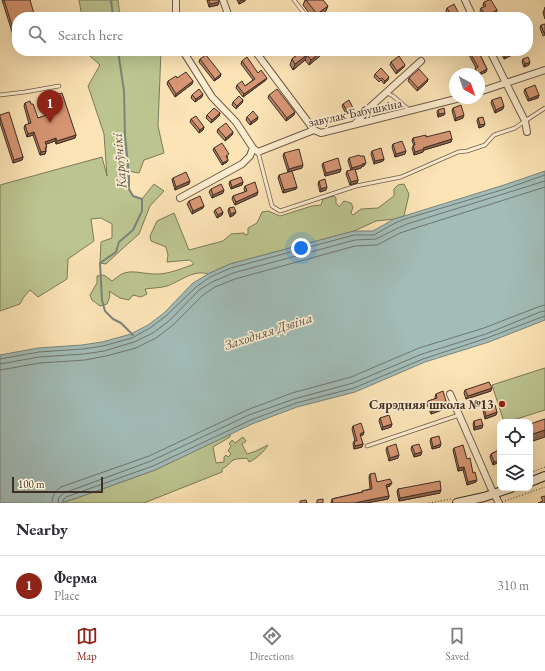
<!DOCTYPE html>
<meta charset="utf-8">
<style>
body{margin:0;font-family:"EB Garamond",serif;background:#f7f7f7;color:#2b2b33}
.controls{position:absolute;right:12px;bottom:12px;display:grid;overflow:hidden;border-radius:8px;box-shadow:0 4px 16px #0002}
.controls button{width:36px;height:36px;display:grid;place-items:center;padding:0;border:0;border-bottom:1px solid #e1e1e2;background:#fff;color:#2b2b33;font:20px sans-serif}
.compass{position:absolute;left:449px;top:68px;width:36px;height:36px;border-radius:50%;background:#fff;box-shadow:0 4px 16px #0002;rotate:140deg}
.scale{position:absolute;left:12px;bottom:10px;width:91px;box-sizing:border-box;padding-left:4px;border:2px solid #3d2f27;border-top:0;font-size:11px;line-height:14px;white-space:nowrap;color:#3d2f27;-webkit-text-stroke:3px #fdedd0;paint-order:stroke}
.you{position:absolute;left:301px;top:248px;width:14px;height:14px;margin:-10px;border:3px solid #fff;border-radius:50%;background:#1a73e8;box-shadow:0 0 0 6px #1a73e833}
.badge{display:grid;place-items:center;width:26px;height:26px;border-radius:50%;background:#8f2418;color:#fff;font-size:13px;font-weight:700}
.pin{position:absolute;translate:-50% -33px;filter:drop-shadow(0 1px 2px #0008)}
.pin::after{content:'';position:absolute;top:21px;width:14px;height:12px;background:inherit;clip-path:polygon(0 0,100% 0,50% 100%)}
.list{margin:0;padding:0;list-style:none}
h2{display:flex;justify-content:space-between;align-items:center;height:52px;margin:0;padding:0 16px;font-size:17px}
h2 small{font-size:13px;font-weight:400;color:#7c7c81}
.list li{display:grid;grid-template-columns:26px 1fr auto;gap:12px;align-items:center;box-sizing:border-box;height:60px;padding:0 16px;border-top:1px solid #e1e1e2}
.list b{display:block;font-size:15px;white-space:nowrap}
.list p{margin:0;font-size:13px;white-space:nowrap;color:#7c7c81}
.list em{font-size:13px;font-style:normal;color:#7c7c81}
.icon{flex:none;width:22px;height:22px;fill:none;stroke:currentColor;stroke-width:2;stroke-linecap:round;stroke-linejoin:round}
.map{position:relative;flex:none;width:545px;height:503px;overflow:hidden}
.search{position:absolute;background:#fff;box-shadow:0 4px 16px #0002;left:12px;right:12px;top:12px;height:44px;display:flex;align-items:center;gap:10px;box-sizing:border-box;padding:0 14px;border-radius:16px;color:#7c7c81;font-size:15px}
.sheet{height:112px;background:#fff}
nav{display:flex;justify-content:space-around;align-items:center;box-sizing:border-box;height:56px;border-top:1px solid #e1e1e2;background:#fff;font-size:11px;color:#7c7c81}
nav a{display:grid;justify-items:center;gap:2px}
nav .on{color:#8f2418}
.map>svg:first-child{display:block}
</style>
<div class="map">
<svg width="545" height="503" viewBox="0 0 545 503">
<rect width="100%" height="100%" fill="#fce4b6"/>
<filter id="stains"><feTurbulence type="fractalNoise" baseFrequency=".005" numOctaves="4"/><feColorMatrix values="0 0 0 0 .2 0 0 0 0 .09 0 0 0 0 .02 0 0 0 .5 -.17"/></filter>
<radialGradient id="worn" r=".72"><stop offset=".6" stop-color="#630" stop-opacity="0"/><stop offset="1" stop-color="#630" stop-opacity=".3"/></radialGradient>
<!-- green -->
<path fill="#bcc590" stroke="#7c7a5c" d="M 79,0 L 118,0 L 120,17 L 82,17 Z
M 88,51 L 161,51 L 158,126 L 164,153 L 144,160 L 139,173 L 128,171 L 129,189 L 133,196 L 142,199 L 154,184 L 164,191 L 150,206 L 139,234 L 121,250 L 106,264 L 100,263 L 101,242 L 112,238 L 112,224 L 101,218 L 91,219 L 94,241 L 68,259 L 67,279 L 38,297 L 30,290 L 23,298 L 20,304 L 0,311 L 0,185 L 102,157 L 107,176 L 104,134 L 88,86 L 100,65 L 89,55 Z
M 404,184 L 409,194 L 404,216 L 394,219 L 376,221 L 354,231 L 230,264 L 208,274 C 194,269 179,282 167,286 C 160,288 151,288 145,289 L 147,294 L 141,297 L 133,295 L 129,300 L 120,298 L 109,291 L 110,296 L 107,304 L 100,306 L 92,300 L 90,295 L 97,283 L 97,276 L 104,275 L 112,281 C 115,279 117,277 120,275 C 131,268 145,275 158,274 C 168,274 184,268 194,264 L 190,260 L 167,262 L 168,255 L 166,247 L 151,241 L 150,236 L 157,221 L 174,213 L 189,250 L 223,241 L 231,234 L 244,233 L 245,235 L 248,234 L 248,228 L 257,223 L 262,212 L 268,211 L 280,216 L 312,206 L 321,205 L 323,199 L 334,196 L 336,198 L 336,203 L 339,207 L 344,201 L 351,203 L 353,207 L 351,213 L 353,215 L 361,209 L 378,208 L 394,196 L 394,189 L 398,185 Z
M 545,368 L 545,410 L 507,422 L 504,422 L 492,385 Z
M 230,434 L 230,437 L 213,447 L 216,463 L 224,462 L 224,457 L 226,455 L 228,457 L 231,454 L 228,451 L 231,446 L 229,444 L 232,440 L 235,443 L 243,437 L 246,441 L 242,444 L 247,454 L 256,451 L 268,445 C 264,452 256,459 249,462 L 247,458 C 243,459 237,458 233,460 C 230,463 226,467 222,469 L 222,472 L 144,503 L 61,503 L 77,498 L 155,470 Z"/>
<!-- water -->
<path fill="#a2bcb7" stroke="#7a847d" d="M 545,171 L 545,320 L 489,342 L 425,362 L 355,392 L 297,407 L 252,424 L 155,470 L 77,498 L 61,503 L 0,503 L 0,355 L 38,348 L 82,345 L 102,342 L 131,334 L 148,325 L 164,313 L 193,283 L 208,274 L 230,264 L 354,231 L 373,231 L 394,219 L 404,216 L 504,185 Z"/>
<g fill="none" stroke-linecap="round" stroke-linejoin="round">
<!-- shore -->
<path stroke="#70766f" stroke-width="1" d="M 0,359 L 39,352 L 83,349 L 103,346 L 132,338 L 150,328 L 166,316 L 196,287 L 210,277 L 231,268 L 354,235 L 374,235 L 395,223 L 405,219 L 505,189 L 545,175
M 0,364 L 39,357 L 84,354 L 104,351 L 134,342 L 153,333 L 170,320 L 199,290 L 212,282 L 233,273 L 355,240 L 376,239 L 398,228 L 407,224 L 545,181
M 0,370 L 40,363 L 85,360 L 106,356 L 136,348 L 156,338 L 173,325 L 203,295 L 215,287 L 235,279 L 355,246 L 377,245 L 400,233 L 409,230 L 545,187
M 52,503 C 52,496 55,491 61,487 L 149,456 L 247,410 L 292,393 L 351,377 L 419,348 L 484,328 L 538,307 L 545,305
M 58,503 L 59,497 L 64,493 L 151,461 L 249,415 L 294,399 L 353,383 L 422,354 L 486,334 L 540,312 L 545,311
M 63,503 L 63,500 L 66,497 L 153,466 L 251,420 L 296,403 L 354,388 L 423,359 L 487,338 L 542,317 L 545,316"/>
<!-- stream -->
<path stroke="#7a847d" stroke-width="2" d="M 111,0 L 113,17
M 118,51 L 124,91 L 125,135 L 129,176 L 129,189 L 133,196 L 142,199 L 142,211 L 133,230 L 119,242 L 116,252 L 100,263 L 102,300 L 105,311 L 113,319 L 121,323 L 133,335"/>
<defs>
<path id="service" d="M 294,0 L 307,17
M 387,93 L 393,96 L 409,110
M 0,95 L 25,92 L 59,86
M 258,152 L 272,206 L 280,211 L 356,186 L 401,177 L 458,152 L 467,151 L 485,145 L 494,135 L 515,128 L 525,121 L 545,108
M 367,446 L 459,415"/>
<path id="minor" d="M 223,0 L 229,17
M 465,0 L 473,17
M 176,17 L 176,0
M 183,51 L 212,97 L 236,122 L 253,148 L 258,152 L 314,130 L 321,133 L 460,98
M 255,51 L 314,130
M 490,51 L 525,121 L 527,132
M 479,92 L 545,70
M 355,124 L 368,109 L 421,61
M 180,198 L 242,164 L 250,156 L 253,148
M 450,394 L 491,488 L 499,503"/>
<path id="secondary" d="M 530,482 L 545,476
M 457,503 L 484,497 L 511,488"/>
</defs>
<!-- service casing -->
<use href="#service" stroke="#6d5c4b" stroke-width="4.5"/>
<!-- minor casing -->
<use href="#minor" stroke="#6d5c4b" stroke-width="8"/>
<!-- secondary casing -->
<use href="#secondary" stroke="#3d2f27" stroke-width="10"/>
<!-- path -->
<path stroke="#3d2f27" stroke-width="1" stroke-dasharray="1 2" stroke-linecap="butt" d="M 530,473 L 545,467
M 505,501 L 545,487
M 429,503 L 451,499"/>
<!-- service -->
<use href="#service" stroke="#fdedd0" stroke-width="3"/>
<!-- minor -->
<use href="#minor" stroke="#fdedd0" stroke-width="6"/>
<!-- secondary -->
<use href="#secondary" stroke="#fdedd0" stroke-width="8"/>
</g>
<!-- wall -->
<path fill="#ba8265" stroke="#3d2f27" d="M 2,0 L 30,0 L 17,37 L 14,38 Z
M 207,0 L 219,0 L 218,5 L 209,7 Z
M 237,0 L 245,0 L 245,1 L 239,4 Z
M 305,0 L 323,0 L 326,11 L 318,17 L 312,17 L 303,5 Z
M 484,2 L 497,10 L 496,13 L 489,17 L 483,17 L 480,11 L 481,8 L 484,7 L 483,5 Z
M 545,7 L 545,19 L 543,13 Z
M 447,8 L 459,14 L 458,17 L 450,17 L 446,11 Z
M 541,25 L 545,35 L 543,36 L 540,28 Z
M 229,51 L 238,51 L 232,55 Z
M 302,51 L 326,51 L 309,65 L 305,60 L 293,70 L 290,65 L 292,59 Z
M 469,51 L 478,51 L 487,69 L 486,72 L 479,75 L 479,74 L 475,74 L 474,72 L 476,68 L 468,53 Z
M 515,51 L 514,54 L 504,59 L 502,55 L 503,52 Z
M 200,59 L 221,74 L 220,77 L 214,81 L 199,62 Z
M 523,59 L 529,65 L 524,67 L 522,62 Z
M 242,61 L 258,73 L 266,80 L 243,97 L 236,88 L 237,85 L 245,86 L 253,80 L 241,64 Z
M 391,62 L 404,67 L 396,74 L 390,65 Z
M 375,74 L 388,80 L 384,84 L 381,80 L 379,82 L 374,77 Z
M 177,78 L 193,81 L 192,84 L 175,97 L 167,84 L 168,81 Z
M 409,78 L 428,79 L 427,82 L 417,91 L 408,81 Z
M 454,78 L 455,78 L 455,84 L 453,81 Z
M 525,89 L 539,95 L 538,98 L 528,101 L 524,92 Z
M 192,95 L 202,97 L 195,102 L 191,98 Z
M 269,95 L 294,115 L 286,121 L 268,98 Z
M 44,99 L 76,135 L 75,138 L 56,144 L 55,141 L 46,144 L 46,151 L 45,154 L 40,155 L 33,135 L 27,137 L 24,128 L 25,125 L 29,124 L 24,106 L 25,103 L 38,118 L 47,115 L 42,102 Z
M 243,100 L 242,103 L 236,109 L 232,105 L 233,102 Z
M 492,100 L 503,109 L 495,113 L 491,103 Z
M 343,104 L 352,111 L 346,114 L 342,106 Z
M 453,108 L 463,118 L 455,121 L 452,111 Z
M 438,110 L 445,113 L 444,115 L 438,117 L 437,112 Z
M 220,113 L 219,116 L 211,123 L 206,118 L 207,115 Z
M 0,115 L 23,157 L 22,160 L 13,163 L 0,123 Z
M 247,117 L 258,117 L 257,120 L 250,125 L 246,120 Z
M 478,118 L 484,126 L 479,128 L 477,121 Z
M 191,119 L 204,127 L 203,130 L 199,133 L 190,122 Z
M 218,129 L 233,132 L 232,135 L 225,141 L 217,132 Z
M 426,137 L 452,139 L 451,142 L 424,150 L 423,152 L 414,155 L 412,148 L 414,145 L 412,141 L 413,138 Z
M 393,144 L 405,154 L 395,157 L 392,147 Z
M 214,148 L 228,157 L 227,158 L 228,160 L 227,162 L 222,165 L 213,150 Z
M 372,151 L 384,159 L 383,161 L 374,164 L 371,154 Z
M 284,153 L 302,168 L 288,172 L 283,156 Z
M 349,158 L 364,166 L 362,166 L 361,168 L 355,170 L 358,180 L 357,183 L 350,185 L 346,174 L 347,171 L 351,170 L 348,161 Z
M 323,163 L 341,169 L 340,172 L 325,176 L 322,165 Z
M 279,175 L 297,187 L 296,189 L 283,193 L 278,178 Z
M 173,178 L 189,184 L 175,190 L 172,180 Z
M 230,181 L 243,182 L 242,185 L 231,189 L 229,184 Z
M 319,181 L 326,190 L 320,192 L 318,184 Z
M 245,186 L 257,195 L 235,205 L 232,199 L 233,196 L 245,192 L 244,189 Z
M 211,189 L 223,193 L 212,198 L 209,192 Z
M 189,201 L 203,208 L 192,214 L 187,204 Z
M 229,208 L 236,212 L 234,215 L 230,217 L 228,211 Z
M 215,210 L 223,212 L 222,215 L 217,218 L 214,212 Z
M 465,390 L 491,391 L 466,399 L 464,393 Z
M 436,394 L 446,401 L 445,404 L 442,405 L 443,407 L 442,410 L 431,414 L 427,404 L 428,401 L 435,399 L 435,397 Z
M 484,408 L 497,412 L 496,415 L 485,419 L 483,411 Z
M 380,418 L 392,424 L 391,427 L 382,430 L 379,421 Z
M 474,421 L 482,428 L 474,430 L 473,424 Z
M 353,426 L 364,432 L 363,435 L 360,436 L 363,444 L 362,447 L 354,449 L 353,444 L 354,441 L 355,441 L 352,429 Z
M 431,438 L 440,447 L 432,449 L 430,441 Z
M 412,446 L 421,455 L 414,457 L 411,449 Z
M 387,447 L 398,458 L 389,461 L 386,450 Z
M 454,448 L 467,459 L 476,482 L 467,485 L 463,470 L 458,471 L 453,450 Z
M 499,450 L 493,465 L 490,457 L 491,454 Z
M 370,474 L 377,482 L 390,486 L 387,487 L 389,496 L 388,499 L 366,503 L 331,503 L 332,499 L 362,492 L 362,491 L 370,489 L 369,477 Z
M 398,489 L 440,493 L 399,501 L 397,492 Z"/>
<!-- shaded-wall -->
<path fill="#976a52" stroke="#3d2f27" d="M 243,0 L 245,0 L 245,1 L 239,4 L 240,1 Z
M 219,2 L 218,5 L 209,7 L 210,4 Z
M 328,6 L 326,11 L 318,17 L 316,17 L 317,14 Z
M 497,10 L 496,13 L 489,17 L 486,17 Z
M 459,14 L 458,17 L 453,17 Z
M 17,34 L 17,37 L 14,38 L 15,35 Z
M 235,51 L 238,51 L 232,55 L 233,52 Z
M 322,51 L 326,51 L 309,65 L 311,60 Z
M 515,51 L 514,54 L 504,59 L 505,56 Z
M 307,55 L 305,60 L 293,70 L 295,64 Z
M 530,62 L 529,65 L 524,67 L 525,64 Z
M 405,65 L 404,67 L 396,74 L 397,71 Z
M 487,69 L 486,72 L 479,75 L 479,74 L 478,74 Z
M 221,74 L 220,77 L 214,81 L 215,79 Z
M 389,77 L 388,80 L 384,84 L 385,81 Z
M 267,78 L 266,80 L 243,97 L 244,94 Z
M 428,79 L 427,82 L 417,91 L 418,88 Z
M 193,81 L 192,84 L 175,97 L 176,94 Z
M 203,94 L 202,97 L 195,102 L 196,99 Z
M 539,95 L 538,98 L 528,101 L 529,99 Z
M 243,100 L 242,103 L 236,109 L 237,106 Z
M 504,106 L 503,109 L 495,113 L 496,110 Z
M 353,108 L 352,111 L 346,114 L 347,111 Z
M 295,112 L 294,115 L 286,121 L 287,118 Z
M 220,113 L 219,116 L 211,123 L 212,120 Z
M 445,113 L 444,115 L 438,117 L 439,114 Z
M 464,115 L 463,118 L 455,121 L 456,118 Z
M 258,117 L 257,120 L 250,125 L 251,122 Z
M 485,124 L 484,126 L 479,128 L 480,125 Z
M 204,127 L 203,130 L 199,133 L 200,130 Z
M 34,132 L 33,135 L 27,137 L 28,134 Z
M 233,132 L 232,135 L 225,141 L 226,138 Z
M 76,135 L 75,138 L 56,144 L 57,141 Z
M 56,138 L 55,141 L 44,145 L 45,142 Z
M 452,139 L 451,142 L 424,150 L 423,152 L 414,155 L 415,152 L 423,148 Z
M 46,151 L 45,154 L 40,155 L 41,152 Z
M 406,151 L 405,154 L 395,157 L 396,154 Z
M 23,157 L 22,160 L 13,163 L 14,160 Z
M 384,159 L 383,161 L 374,164 L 375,161 Z
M 228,160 L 227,162 L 222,165 L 223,163 Z
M 366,163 L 364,166 L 362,166 L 361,168 L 351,171 L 352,168 Z
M 303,165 L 302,168 L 288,172 L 289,169 Z
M 341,169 L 340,172 L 325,176 L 326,173 Z
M 358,180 L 357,183 L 350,185 L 351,182 Z
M 190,181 L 189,184 L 175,190 L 176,187 Z
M 243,182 L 242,185 L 231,189 L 232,187 Z
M 297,187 L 296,189 L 283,193 L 284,190 Z
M 327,187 L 326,190 L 320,192 L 321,189 Z
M 224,190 L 223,193 L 212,198 L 213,195 Z
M 258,192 L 257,195 L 235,205 L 236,202 Z
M 204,206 L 203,208 L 192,214 L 193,211 Z
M 223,212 L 222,215 L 217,218 L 218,215 Z
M 236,212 L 234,215 L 230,217 L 231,214 Z
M 492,388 L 491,391 L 466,399 L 468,396 Z
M 446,401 L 445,404 L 440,406 L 441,403 Z
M 443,407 L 442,410 L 431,414 L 432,411 Z
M 497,412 L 496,415 L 485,419 L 486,416 Z
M 392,424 L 391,427 L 382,430 L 383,427 Z
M 483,425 L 482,428 L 474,430 L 475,427 Z
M 545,430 L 545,437 L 530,442 L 530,435 Z
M 364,432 L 363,435 L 359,436 L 360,434 Z
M 363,444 L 362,447 L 354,449 L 355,446 Z
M 441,444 L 440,447 L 432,449 L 433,447 Z
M 422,452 L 421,455 L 414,457 L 415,454 Z
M 399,455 L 398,458 L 389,461 L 390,458 Z
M 500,460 L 500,462 L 493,465 L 494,462 Z
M 464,467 L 463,470 L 458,471 L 459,468 Z
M 477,480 L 476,482 L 467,485 L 468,482 Z
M 392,483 L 390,486 L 385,487 L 386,485 Z
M 441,490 L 440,493 L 399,501 L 400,498 Z
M 389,496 L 388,499 L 366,503 L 354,503 Z"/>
<!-- building -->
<path fill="#d89775" stroke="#3d2f27" d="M 4,0 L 30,0 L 35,17 L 17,17 L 17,34 L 15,35 Z
M 209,0 L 219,0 L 219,2 L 210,4 Z
M 306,0 L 323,0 L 328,6 L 317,14 Z
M 489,0 L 491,0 L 497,10 L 486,16 L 481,8 L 486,6 L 484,2 Z
M 454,4 L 459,14 L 452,17 L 447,8 Z
M 545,24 L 545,32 L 544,33 L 541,25 Z
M 302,51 L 322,51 L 311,60 L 307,55 L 295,64 L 292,59 Z
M 469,51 L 478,51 L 487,69 L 478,74 L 475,69 L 478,67 Z
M 505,51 L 515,51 L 505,56 L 503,52 Z
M 206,55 L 221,74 L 215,79 L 200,59 Z
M 399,56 L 405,65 L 397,71 L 391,62 Z
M 247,57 L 258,73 L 261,70 L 267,78 L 244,94 L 237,85 L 242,81 L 245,86 L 255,79 L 242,61 Z
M 528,57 L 530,62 L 525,64 L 523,59 Z
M 381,68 L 389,77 L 385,81 L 382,78 L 380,79 L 375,74 Z
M 419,69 L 428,79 L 418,88 L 409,78 Z
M 469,70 L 471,74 L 461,74 Z
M 186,72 L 193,81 L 176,94 L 168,81 L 176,76 L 177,78 Z
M 535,85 L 539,95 L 529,99 L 525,89 Z
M 199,89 L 203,94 L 196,99 L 192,95 Z
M 277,89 L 295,112 L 287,118 L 269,95 Z
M 62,93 L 76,135 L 57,141 L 56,138 L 45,142 L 47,147 L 45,148 L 46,151 L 41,152 L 34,132 L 28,134 L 25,125 L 31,123 L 25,103 L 30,101 L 31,104 L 33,104 L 38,118 L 49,114 L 44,99 Z
M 239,96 L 243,100 L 237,106 L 233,102 Z
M 501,97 L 504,106 L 496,110 L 492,100 Z
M 349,100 L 353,108 L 347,111 L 343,104 Z
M 461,105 L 464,115 L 456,118 L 453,108 Z
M 214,108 L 220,113 L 212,120 L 207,115 Z
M 444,108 L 445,113 L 439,114 L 438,110 Z
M 253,111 L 258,117 L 251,122 L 247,117 Z
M 9,112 L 23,157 L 14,160 L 0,117 L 0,115 Z
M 196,116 L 204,127 L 200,130 L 191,119 Z
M 483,117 L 485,124 L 480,125 L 478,118 Z
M 226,123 L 233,132 L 226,138 L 218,129 Z
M 450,131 L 452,139 L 423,148 L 424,149 L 415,152 L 413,145 L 415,145 L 413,138 L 426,135 L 426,137 Z
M 402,141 L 406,151 L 396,154 L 393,144 Z
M 222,143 L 229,154 L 226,156 L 228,160 L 223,163 L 214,148 Z
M 381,148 L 384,159 L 375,161 L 372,151 Z
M 299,149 L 303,165 L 289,169 L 284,153 Z
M 359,155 L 360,156 L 364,156 L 366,163 L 362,164 L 362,165 L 352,168 L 349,158 Z
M 338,158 L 341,169 L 326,173 L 323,163 Z
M 355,169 L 358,180 L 351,182 L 347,171 Z
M 292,171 L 297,187 L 284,190 L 279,175 Z
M 186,172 L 190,181 L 176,187 L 173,178 Z
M 241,177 L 243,182 L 232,187 L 230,181 Z
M 325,179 L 327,187 L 321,189 L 319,181 Z
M 255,182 L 258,192 L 236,202 L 233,196 L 247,191 L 245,186 Z
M 221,184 L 224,190 L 213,195 L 211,189 Z
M 200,196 L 204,206 L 193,211 L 189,201 Z
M 220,207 L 223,212 L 218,215 L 215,210 Z
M 234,207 L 236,212 L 231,214 L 229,208 Z
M 489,382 L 492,388 L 468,396 L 465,390 Z
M 443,391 L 446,401 L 441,403 L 443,407 L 432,411 L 428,401 L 437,398 L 436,394 Z
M 495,405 L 497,412 L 486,416 L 484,408 Z
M 389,415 L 392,424 L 383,427 L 380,418 Z
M 481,419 L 483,425 L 475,427 L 474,421 Z
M 545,419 L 545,430 L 530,435 L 530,424 Z
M 361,423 L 364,432 L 360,434 L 363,444 L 355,446 L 354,441 L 357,441 L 353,426 Z
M 439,436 L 441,444 L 433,447 L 431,438 Z
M 396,444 L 399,455 L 390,458 L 387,447 Z
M 419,444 L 422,452 L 415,454 L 412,446 Z
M 463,445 L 467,459 L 470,458 L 473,473 L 475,472 L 477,480 L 468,482 L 464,467 L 459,468 L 454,448 Z
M 499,450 L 500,460 L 494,462 L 491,454 Z
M 375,473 L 377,482 L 390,479 L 392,483 L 386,485 L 389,496 L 354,503 L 333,503 L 332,499 L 363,492 L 362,491 L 372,489 L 370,474 Z
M 440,481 L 441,490 L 400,498 L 398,489 Z
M 545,496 L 545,503 L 538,503 L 543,501 L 541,497 Z
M 323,499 L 323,503 L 316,503 L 317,503 L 317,500 Z
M 306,500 L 307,503 L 300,503 L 300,501 Z"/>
<!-- markers -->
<circle fill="#8f2418" stroke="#fdedd0" stroke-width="1.5" cx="502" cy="404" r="4"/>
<g text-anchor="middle" stroke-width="3.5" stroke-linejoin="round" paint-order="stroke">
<!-- street labels -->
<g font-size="13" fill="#3d2f27" stroke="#fdedd0">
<text transform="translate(355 112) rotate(-12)" y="5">завулак Бабушкіна</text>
</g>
<!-- poi labels -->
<g font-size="13" font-weight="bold" fill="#3d2f27" stroke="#fdedd0" text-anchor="end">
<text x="494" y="409">Сярэдняя школа №13</text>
</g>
<!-- water labels -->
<g font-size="14" font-style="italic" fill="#56524b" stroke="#fdedd0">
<text transform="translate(119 161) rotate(-95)" y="5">Кароўнікі</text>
<text transform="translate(268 331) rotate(-18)" y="5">Заходняя Дзвіна</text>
</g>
</g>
<rect width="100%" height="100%" filter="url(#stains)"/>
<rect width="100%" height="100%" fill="url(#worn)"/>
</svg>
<div class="controls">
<button><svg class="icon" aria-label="locate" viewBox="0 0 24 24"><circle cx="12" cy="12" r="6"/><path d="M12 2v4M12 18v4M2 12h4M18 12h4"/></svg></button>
<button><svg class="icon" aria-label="layers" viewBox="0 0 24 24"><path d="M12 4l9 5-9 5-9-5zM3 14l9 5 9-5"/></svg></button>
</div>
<svg class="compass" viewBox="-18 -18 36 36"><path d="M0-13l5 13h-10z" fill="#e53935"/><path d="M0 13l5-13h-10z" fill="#7c7c81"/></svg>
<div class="scale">100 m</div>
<div class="you"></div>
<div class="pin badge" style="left:50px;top:123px">1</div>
<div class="search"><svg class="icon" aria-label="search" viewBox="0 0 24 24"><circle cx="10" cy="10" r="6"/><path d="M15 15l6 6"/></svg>Search here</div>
</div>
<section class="sheet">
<h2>Nearby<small></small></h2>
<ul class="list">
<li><span class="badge">1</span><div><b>Ферма</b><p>Place</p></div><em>310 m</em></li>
</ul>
</section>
<nav>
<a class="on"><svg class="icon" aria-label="map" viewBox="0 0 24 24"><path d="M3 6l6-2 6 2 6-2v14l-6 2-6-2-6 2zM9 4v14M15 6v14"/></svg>Map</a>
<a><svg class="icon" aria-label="directions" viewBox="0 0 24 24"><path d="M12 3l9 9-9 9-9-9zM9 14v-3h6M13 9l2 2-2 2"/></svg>Directions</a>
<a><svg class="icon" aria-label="saved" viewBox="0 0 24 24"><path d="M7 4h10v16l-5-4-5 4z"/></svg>Saved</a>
</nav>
